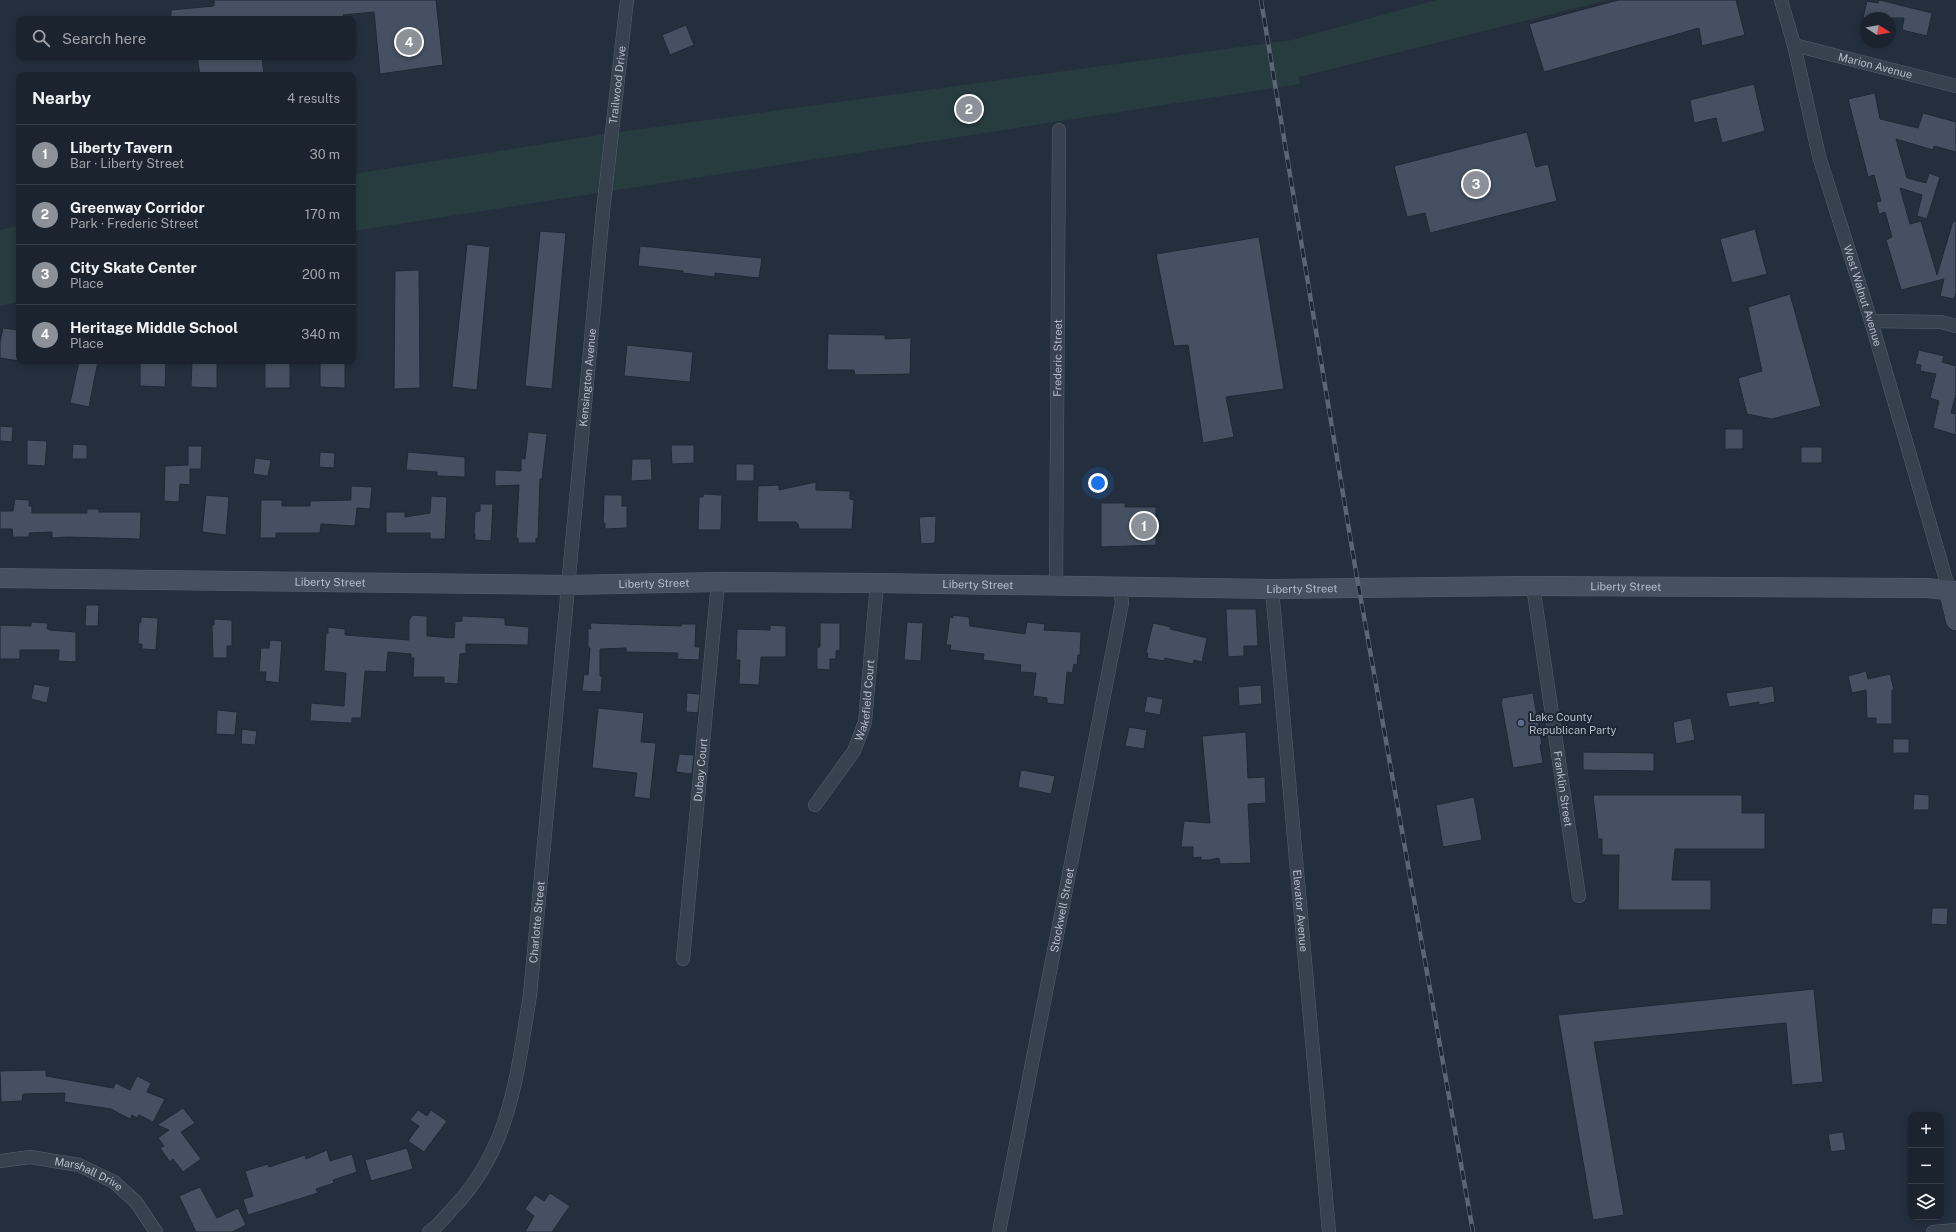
<!DOCTYPE html>
<meta charset="utf-8">
<style>
body{margin:0;font-family:"Public Sans",sans-serif;background:#282f3a;color:#f1f3f6}
.controls{position:absolute;right:12px;bottom:12px;display:grid;overflow:hidden;border-radius:8px;box-shadow:0 2px 6px #0003}
.controls button{width:36px;height:36px;display:grid;place-items:center;padding:0;border:0;border-bottom:1px solid #39404a;background:#1b232e;color:#f1f3f6;font:20px sans-serif}
.compass{position:absolute;left:1860px;top:12px;width:36px;height:36px;border-radius:50%;background:#1b232e;box-shadow:0 2px 6px #0003;rotate:101deg}
.you{position:absolute;left:1098px;top:483px;width:14px;height:14px;margin:-10px;border:3px solid #fff;border-radius:50%;background:#1a73e8;box-shadow:0 0 0 6px #1a73e833}
.badge{display:grid;place-items:center;width:26px;height:26px;border-radius:50%;background:#8c9099;color:#fff;font-size:13px;font-weight:700}
.pin{position:absolute;translate:-50% -50%;border:2px solid #fff;box-shadow:0 1px 4px #0006}
.list{margin:0;padding:0;list-style:none}
h2{display:flex;justify-content:space-between;align-items:center;height:52px;margin:0;padding:0 16px;font-size:17px}
h2 small{font-size:13px;font-weight:400;color:#a0a4aa}
.list li{display:grid;grid-template-columns:26px 1fr auto;gap:12px;align-items:center;box-sizing:border-box;height:60px;padding:0 16px;border-top:1px solid #39404a}
.list b{display:block;font-size:15px;white-space:nowrap}
.list p{margin:0;font-size:13px;white-space:nowrap;color:#a0a4aa}
.list em{font-size:13px;font-style:normal;color:#a0a4aa}
.icon{flex:none;width:22px;height:22px;fill:none;stroke:currentColor;stroke-width:2;stroke-linecap:round;stroke-linejoin:round}
.map{position:relative;flex:none;width:1956px;height:1232px;overflow:hidden}
.search{position:absolute;background:#1b232e;box-shadow:0 2px 6px #0003;left:16px;top:16px;width:340px;height:44px;display:flex;align-items:center;gap:10px;box-sizing:border-box;padding:0 14px;border-radius:8px;color:#a0a4aa;font-size:15px}
.panel{position:absolute;background:#1b232e;box-shadow:0 2px 6px #0003;left:16px;top:72px;width:340px;height:292px;border-radius:8px}
.map>svg:first-child{display:block}
</style>
<div class="map">
<svg width="1956" height="1232" viewBox="0 0 1956 1232">
<rect width="100%" height="100%" fill="#242f3e"/>
<!-- green -->
<path fill="#263c3f" d="M 1436,0 L 1608,0 L 1299,77 L 1300,84 L 353,231 L 353,174 L 612,133 L 1292,40 Z
M 19,226 L 19,302 L 0,306 L 0,230 Z"/>
<!-- building -->
<path fill="#455162" stroke="#1f2835" d="M 214,0 L 436,0 L 443,65 L 380,74 L 374,12 L 343,15 L 344,19 L 171,19 L 171,10 L 214,6 Z
M 1618,0 L 1736,0 L 1745,35 L 1702,46 L 1699,28 L 1544,72 L 1529,24 Z
M 1879,0 L 1932,13 L 1927,36 L 1902,30 L 1904,18 L 1863,18 L 1867,1 L 1878,3 Z
M 686,25 L 694,45 L 670,55 L 662,35 Z
M 197,57 L 262,57 L 264,75 L 200,75 Z
M 1754,84 L 1765,131 L 1722,143 L 1716,118 L 1694,123 L 1690,100 Z
M 1875,93 L 1880,119 L 1918,128 L 1923,113 L 1956,122 L 1956,152 L 1934,146 L 1933,150 L 1896,139 L 1907,178 L 1926,183 L 1929,173 L 1940,177 L 1927,219 L 1917,216 L 1922,195 L 1900,188 L 1910,224 L 1921,221 L 1937,275 L 1953,221 L 1956,222 L 1956,293 L 1954,299 L 1940,296 L 1944,279 L 1901,290 L 1886,240 L 1892,237 L 1885,212 L 1879,214 L 1876,202 L 1881,201 L 1874,175 L 1868,177 L 1848,99 Z
M 1527,132 L 1536,167 L 1548,164 L 1557,201 L 1430,233 L 1425,213 L 1407,217 L 1394,166 Z
M 1755,229 L 1767,274 L 1732,283 L 1720,239 Z
M 540,231 L 566,233 L 552,389 L 525,386 Z
M 1259,237 L 1284,389 L 1226,397 L 1234,437 L 1203,443 L 1188,345 L 1174,346 L 1156,254 Z
M 467,244 L 490,247 L 477,390 L 452,387 Z
M 640,246 L 762,258 L 759,278 L 715,273 L 715,277 L 683,273 L 683,271 L 638,266 Z
M 419,270 L 420,388 L 394,389 L 395,271 Z
M 1790,294 L 1821,406 L 1772,419 L 1747,414 L 1738,378 L 1762,371 L 1748,307 Z
M 3,328 L 19,330 L 19,361 L 0,358 L 0,342 Z
M 828,334 L 885,335 L 885,339 L 911,338 L 910,374 L 855,375 L 854,370 L 827,370 Z
M 627,345 L 693,352 L 690,382 L 624,376 Z
M 1919,350 L 1944,356 L 1942,362 L 1956,366 L 1956,394 L 1951,413 L 1956,414 L 1956,435 L 1933,428 L 1939,401 L 1930,398 L 1936,374 L 1920,371 L 1921,365 L 1915,364 Z
M 79,361 L 98,361 L 89,407 L 70,403 Z
M 140,361 L 166,361 L 165,387 L 140,386 Z
M 192,361 L 217,361 L 217,388 L 191,387 Z
M 265,361 L 290,361 L 290,388 L 265,388 Z
M 320,361 L 345,361 L 345,388 L 320,387 Z
M 0,426 L 13,427 L 12,442 L 0,441 Z
M 1725,429 L 1743,429 L 1743,449 L 1725,449 Z
M 528,432 L 547,434 L 542,479 L 540,479 L 538,539 L 536,538 L 536,543 L 518,543 L 518,538 L 516,538 L 519,485 L 495,486 L 495,470 L 521,471 L 521,458 L 525,459 Z
M 27,440 L 47,441 L 45,466 L 27,465 Z
M 73,444 L 87,445 L 87,459 L 72,459 Z
M 671,445 L 694,445 L 694,463 L 672,464 Z
M 188,446 L 202,446 L 201,469 L 190,469 L 190,485 L 180,484 L 179,502 L 164,501 L 165,466 L 188,465 Z
M 1801,447 L 1822,447 L 1822,463 L 1801,463 Z
M 320,452 L 335,453 L 334,468 L 319,467 Z
M 408,452 L 465,457 L 465,477 L 437,476 L 437,472 L 406,470 Z
M 255,458 L 271,460 L 268,476 L 253,474 Z
M 632,459 L 651,459 L 652,480 L 631,481 Z
M 736,464 L 754,464 L 754,481 L 736,481 Z
M 816,482 L 816,490 L 850,491 L 850,499 L 854,500 L 852,529 L 799,529 L 798,524 L 796,522 L 757,522 L 758,486 L 779,485 L 779,490 Z
M 351,486 L 372,487 L 370,509 L 357,508 L 355,526 L 321,524 L 320,533 L 276,533 L 276,538 L 260,538 L 261,500 L 282,500 L 282,506 L 310,506 L 310,501 L 351,500 Z
M 704,494 L 722,495 L 721,530 L 698,530 L 699,497 L 703,497 Z
M 206,495 L 229,497 L 226,535 L 202,532 Z
M 604,495 L 622,495 L 622,506 L 627,506 L 627,528 L 605,529 L 605,523 L 603,523 Z
M 431,496 L 447,497 L 445,539 L 430,539 L 430,533 L 386,533 L 386,512 L 405,512 L 405,517 L 430,513 Z
M 15,499 L 29,500 L 29,506 L 32,506 L 32,513 L 87,513 L 87,509 L 99,509 L 99,512 L 141,512 L 140,539 L 68,537 L 52,538 L 52,532 L 29,533 L 29,537 L 13,537 L 12,529 L 0,529 L 0,511 L 13,511 Z
M 1101,503 L 1125,503 L 1125,507 L 1156,507 L 1156,545 L 1101,547 Z
M 480,504 L 493,504 L 491,541 L 475,540 L 475,534 L 474,534 L 475,512 L 480,511 Z
M 936,516 L 935,543 L 921,544 L 919,517 Z
M 86,605 L 99,605 L 98,626 L 85,626 Z
M 1226,609 L 1256,609 L 1258,646 L 1244,646 L 1244,656 L 1228,657 Z
M 413,615 L 427,616 L 427,636 L 454,638 L 455,622 L 462,621 L 462,616 L 505,618 L 505,625 L 529,627 L 528,645 L 466,644 L 466,653 L 460,654 L 458,684 L 444,683 L 444,677 L 413,677 L 414,658 L 411,658 L 411,654 L 388,652 L 386,672 L 365,671 L 361,718 L 352,718 L 352,723 L 310,721 L 311,703 L 344,706 L 346,673 L 324,671 L 326,633 L 328,633 L 328,627 L 345,629 L 345,635 L 409,640 L 409,620 Z
M 953,615 L 969,617 L 970,626 L 1025,634 L 1027,622 L 1045,624 L 1044,630 L 1081,632 L 1080,655 L 1078,655 L 1077,665 L 1074,664 L 1072,673 L 1067,672 L 1064,705 L 1047,703 L 1047,698 L 1033,696 L 1036,673 L 1020,672 L 1021,665 L 983,660 L 984,654 L 950,650 L 951,645 L 946,645 L 950,617 L 953,618 Z
M 141,617 L 158,618 L 156,650 L 142,649 L 142,644 L 138,644 L 139,622 L 141,622 Z
M 214,619 L 232,620 L 232,646 L 227,646 L 227,658 L 213,658 L 212,625 L 214,625 Z
M 31,622 L 48,623 L 47,629 L 49,629 L 49,630 L 76,632 L 76,662 L 58,661 L 59,650 L 20,650 L 20,659 L 0,659 L 0,625 L 31,626 Z
M 907,622 L 923,623 L 921,661 L 904,660 Z
M 590,623 L 681,626 L 682,624 L 696,624 L 695,647 L 700,647 L 699,660 L 677,659 L 678,653 L 626,652 L 626,648 L 600,649 L 600,676 L 602,676 L 601,692 L 582,691 L 584,674 L 588,675 L 590,648 L 588,648 L 588,628 L 591,629 Z
M 820,623 L 840,623 L 840,650 L 836,651 L 836,659 L 830,659 L 830,670 L 817,669 L 817,648 L 820,647 Z
M 1153,623 L 1171,627 L 1170,629 L 1207,638 L 1202,662 L 1194,660 L 1193,664 L 1165,658 L 1164,661 L 1147,658 L 1148,653 L 1146,653 Z
M 770,625 L 786,626 L 786,657 L 761,657 L 759,685 L 739,684 L 740,660 L 736,660 L 737,629 L 770,630 Z
M 270,640 L 282,641 L 279,683 L 265,681 L 266,672 L 259,672 L 261,648 L 269,648 Z
M 1866,671 L 1868,679 L 1890,674 L 1894,690 L 1892,690 L 1892,724 L 1876,724 L 1876,718 L 1867,718 L 1866,690 L 1852,693 L 1848,676 Z
M 34,684 L 50,687 L 47,703 L 31,699 Z
M 1261,685 L 1262,704 L 1239,706 L 1238,687 Z
M 1773,686 L 1775,702 L 1759,705 L 1759,702 L 1729,707 L 1726,693 Z
M 687,693 L 700,694 L 698,713 L 686,712 Z
M 1533,693 L 1542,745 L 1540,745 L 1543,763 L 1513,768 L 1501,701 L 1502,701 L 1502,698 Z
M 1147,696 L 1163,699 L 1160,715 L 1144,712 Z
M 598,708 L 644,713 L 641,742 L 656,743 L 650,799 L 634,797 L 637,773 L 592,768 Z
M 217,710 L 237,712 L 235,735 L 216,734 Z
M 1691,718 L 1695,740 L 1676,744 L 1673,722 Z
M 1129,727 L 1147,730 L 1144,749 L 1125,746 Z
M 242,729 L 257,731 L 255,745 L 241,744 Z
M 1246,732 L 1248,778 L 1265,777 L 1266,803 L 1248,804 L 1251,863 L 1220,864 L 1219,858 L 1209,860 L 1201,860 L 1201,857 L 1193,858 L 1193,847 L 1181,847 L 1184,821 L 1210,823 L 1202,736 Z
M 1893,739 L 1909,739 L 1909,753 L 1893,753 Z
M 1583,752 L 1654,753 L 1654,771 L 1583,770 Z
M 679,754 L 694,755 L 692,774 L 676,772 Z
M 1021,770 L 1055,776 L 1051,794 L 1018,787 Z
M 1914,794 L 1929,795 L 1929,810 L 1913,810 Z
M 1593,795 L 1742,795 L 1742,813 L 1765,813 L 1765,849 L 1675,849 L 1672,880 L 1711,880 L 1711,910 L 1618,910 L 1619,855 L 1602,855 L 1602,839 L 1598,839 Z
M 1474,797 L 1482,840 L 1443,847 L 1436,805 Z
M 1932,908 L 1948,908 L 1947,925 L 1931,924 Z
M 1814,989 L 1823,1082 L 1792,1085 L 1786,1023 L 1594,1042 L 1624,1215 L 1593,1220 L 1558,1015 Z
M 46,1070 L 46,1076 L 113,1088 L 116,1083 L 130,1090 L 137,1076 L 151,1083 L 147,1092 L 165,1099 L 153,1122 L 139,1115 L 137,1118 L 132,1115 L 130,1119 L 111,1109 L 64,1102 L 65,1093 L 23,1094 L 22,1101 L 1,1102 L 0,1071 Z
M 183,1108 L 195,1123 L 181,1132 L 201,1159 L 183,1172 L 173,1159 L 170,1162 L 160,1148 L 164,1146 L 158,1138 L 169,1130 L 157,1125 Z
M 418,1110 L 427,1116 L 431,1110 L 447,1121 L 424,1152 L 408,1141 L 419,1126 L 410,1120 Z
M 1843,1132 L 1846,1150 L 1831,1152 L 1828,1134 Z
M 407,1148 L 413,1169 L 371,1181 L 365,1160 Z
M 327,1150 L 330,1161 L 352,1154 L 357,1172 L 333,1180 L 334,1183 L 316,1189 L 318,1193 L 248,1215 L 243,1199 L 253,1196 L 245,1171 L 268,1164 L 269,1167 L 305,1155 L 306,1159 Z
M 200,1187 L 217,1218 L 238,1208 L 246,1225 L 232,1232 L 196,1232 L 179,1196 Z
M 550,1193 L 570,1206 L 552,1232 L 525,1232 L 534,1216 L 525,1209 L 535,1195 L 544,1201 Z"/>
<g fill="none" stroke-linecap="round" stroke-linejoin="round">
<defs>
<g id="street">
<path id="s1" d="M 1781,0 L 1794,45 L 1819,156 L 1871,321 L 1949,590"/>
<path id="s2" d="M 1794,45 L 1956,86"/>
<path d="M 1871,321 L 1941,322 L 1956,326"/>
<path id="s3" d="M 1056,586 L 1059,130"/>
<path id="s4" d="M 1533,586 L 1579,896"/>
<path id="s5" d="M 1272,589 L 1329,1232"/>
<path id="s6" d="M 815,805 L 854,751 L 865,722 L 877,583"/>
<path id="s7" d="M 683,959 L 718,582"/>
<path id="s8" d="M 0,1161 L 30,1157 L 79,1165 L 114,1182 L 136,1202 L 156,1232"/>
<path id="s9" d="M 429,1232 C 438,1227 446,1216 453,1208 C 511,1148 517,1074 530,995 L 603,211 L 627,0"/>
<path id="s10" d="M 999,1232 L 1122,603 L 1120,588"/>
<path d="M 1933,1232 L 1956,1230"/>
</g>
<g id="secondary">
<path id="s11" d="M 0,578 L 567,585 L 718,582 L 877,583 L 1272,589 L 1533,586 L 1927,588 L 1956,591"/>
<path d="M 1949,590 L 1956,620"/>
</g>
</defs>
<!-- street casing -->
<use href="#street" stroke="#565f6c" stroke-width="14"/>
<!-- secondary casing -->
<use href="#secondary" stroke="#565f6c" stroke-width="20"/>
<!-- street -->
<use href="#street" stroke="#38414e" stroke-width="13"/>
<!-- secondary -->
<use href="#secondary" stroke="#465061" stroke-width="19"/>
<defs>
<path id="rail" d="M 1261,0 L 1355,566 L 1473,1232"/>
</defs>
<!-- rail casing -->
<use href="#rail" stroke="#5a6575" stroke-width="4.5"/>
<!-- rail -->
<use href="#rail" stroke="#1d2633" stroke-width="3" stroke-dasharray="9" stroke-linecap="butt"/>
</g>
<!-- markers -->
<circle fill="#5c6f8a" stroke="#1d2633" stroke-width="1.5" cx="1521" cy="723" r="4"/>
<g text-anchor="middle" stroke-width="4" stroke-linejoin="round" paint-order="stroke">
<!-- street labels -->
<g font-size="11" fill="#b4bcc9" stroke="#1d2633">
<text dy="4" stroke="none"><textPath href="#s2" startOffset="84">Marion Avenue</textPath></text>
<text dy="4" stroke="none"><textPath href="#s9" startOffset="1179">Trailwood Drive</textPath></text>
<text dy="4" stroke="none"><textPath href="#s1" startOffset="307">West Walnut Avenue</textPath></text>
<text dy="4" stroke="none"><textPath href="#s3" startOffset="228">Frederic Street</textPath></text>
<text dy="4" stroke="none"><textPath href="#s9" startOffset="885">Kensington Avenue</textPath></text>
<text dy="4" stroke="none"><textPath href="#s11" startOffset="330">Liberty Street</textPath></text>
<text dy="4" stroke="none"><textPath href="#s11" startOffset="654">Liberty Street</textPath></text>
<text dy="4" stroke="none"><textPath href="#s11" startOffset="978">Liberty Street</textPath></text>
<text dy="4" stroke="none"><textPath href="#s11" startOffset="1626">Liberty Street</textPath></text>
<text dy="4" stroke="none"><textPath href="#s11" startOffset="1302">Liberty Street</textPath></text>
<text dy="4" stroke="none"><textPath href="#s6" startOffset="119">Wakefield Court</textPath></text>
<text dy="4" stroke="none"><textPath href="#s7" startOffset="190">Dubay Court</textPath></text>
<text dy="4" stroke="none"><textPath href="#s4" startOffset="205">Franklin Street</textPath></text>
<text dy="4" stroke="none"><textPath href="#s10" startOffset="328">Stockwell Street</textPath></text>
<text dy="4" stroke="none"><textPath href="#s5" startOffset="323">Elevator Avenue</textPath></text>
<text dy="4" stroke="none"><textPath href="#s9" startOffset="338">Charlotte Street</textPath></text>
<text dy="4" stroke="none"><textPath href="#s8" startOffset="92">Marshall Drive</textPath></text>
</g>
<!-- poi labels -->
<g font-size="11" fill="#b4bcc9" stroke="#1d2633" text-anchor="start">
<text x="1529" y="721">Lake County<tspan x="1529" dy="13">Republican Party</tspan></text>
</g>
</g>
</svg>
<div class="controls">
<button>+</button>
<button>−</button>
<button><svg class="icon" aria-label="layers" viewBox="0 0 24 24"><path d="M12 4l9 5-9 5-9-5zM3 14l9 5 9-5"/></svg></button>
</div>
<svg class="compass" viewBox="-18 -18 36 36"><path d="M0-13l5 13h-10z" fill="#e53935"/><path d="M0 13l5-13h-10z" fill="#a0a4aa"/></svg>
<div class="you"></div>
<div class="pin badge" style="left:1144px;top:526px">1</div>
<div class="pin badge" style="left:969px;top:109px">2</div>
<div class="pin badge" style="left:1476px;top:184px">3</div>
<div class="pin badge" style="left:409px;top:42px">4</div>
<div class="search"><svg class="icon" aria-label="search" viewBox="0 0 24 24"><circle cx="10" cy="10" r="6"/><path d="M15 15l6 6"/></svg>Search here</div>
<section class="panel">
<h2>Nearby<small>4 results</small></h2>
<ul class="list">
<li><span class="badge">1</span><div><b>Liberty Tavern</b><p>Bar · Liberty Street</p></div><em>30 m</em></li>
<li><span class="badge">2</span><div><b>Greenway Corridor</b><p>Park · Frederic Street</p></div><em>170 m</em></li>
<li><span class="badge">3</span><div><b>City Skate Center</b><p>Place</p></div><em>200 m</em></li>
<li><span class="badge">4</span><div><b>Heritage Middle School</b><p>Place</p></div><em>340 m</em></li>
</ul>
</section>
</div>
